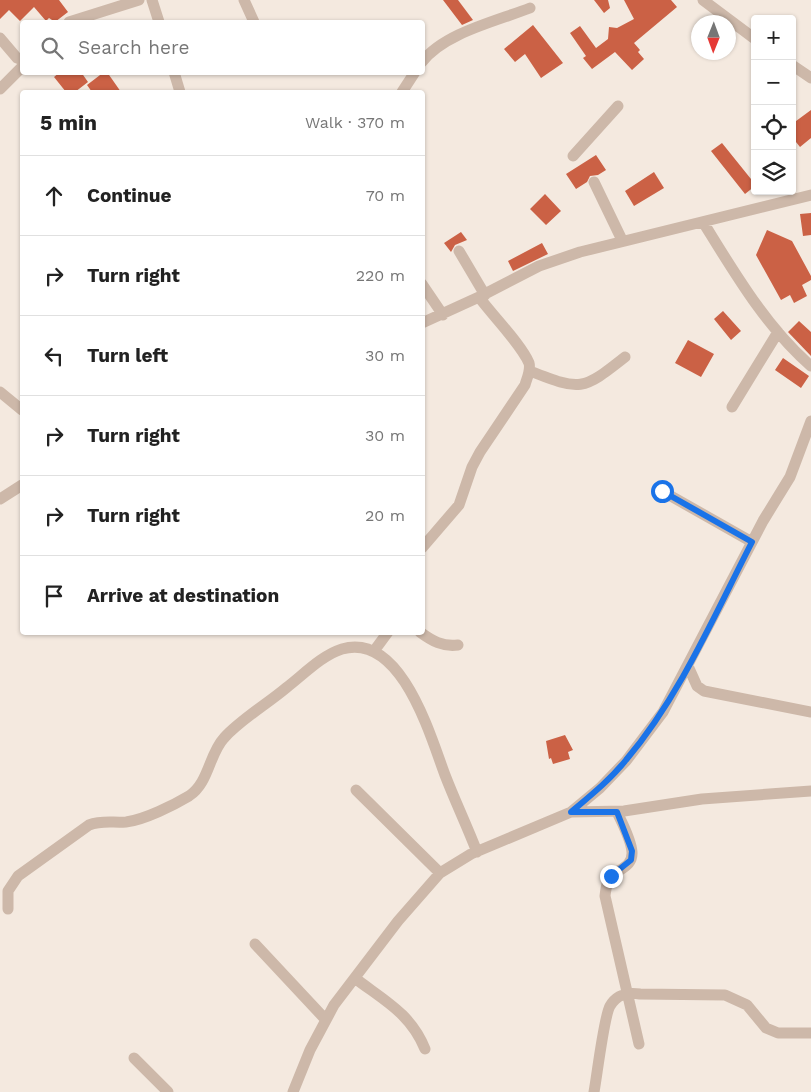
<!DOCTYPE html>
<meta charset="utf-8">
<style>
body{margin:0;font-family:"Work Sans",sans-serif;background:#f6f6f6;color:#222}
.controls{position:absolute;right:15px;top:15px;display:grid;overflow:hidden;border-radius:5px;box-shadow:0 1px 4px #0004}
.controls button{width:45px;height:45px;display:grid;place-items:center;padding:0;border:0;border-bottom:1px solid #e0e0e0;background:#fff;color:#222;font:25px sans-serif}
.compass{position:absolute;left:691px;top:15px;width:45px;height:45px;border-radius:50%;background:#fff;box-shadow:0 1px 4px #0004;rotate:181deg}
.stop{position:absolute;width:15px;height:15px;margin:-11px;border:4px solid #1a73e8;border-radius:50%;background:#fff}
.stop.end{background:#1a73e8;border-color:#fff;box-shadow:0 1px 5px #0008}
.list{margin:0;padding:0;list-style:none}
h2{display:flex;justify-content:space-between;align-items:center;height:65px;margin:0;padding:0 20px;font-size:21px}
h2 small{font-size:16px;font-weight:400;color:#767676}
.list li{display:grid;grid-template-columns:32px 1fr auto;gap:15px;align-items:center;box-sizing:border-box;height:80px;padding:0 20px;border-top:1px solid #e0e0e0}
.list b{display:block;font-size:19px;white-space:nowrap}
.list em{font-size:16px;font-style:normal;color:#767676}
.icon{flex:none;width:28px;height:28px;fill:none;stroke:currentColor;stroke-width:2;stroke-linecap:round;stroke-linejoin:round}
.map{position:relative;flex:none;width:811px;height:1092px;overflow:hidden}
.search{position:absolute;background:#fff;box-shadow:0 1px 4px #0004;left:20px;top:20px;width:405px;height:55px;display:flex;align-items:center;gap:12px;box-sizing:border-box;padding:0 18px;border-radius:5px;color:#767676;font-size:19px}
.panel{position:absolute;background:#fff;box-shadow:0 1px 4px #0004;left:20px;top:90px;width:405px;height:545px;border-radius:5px}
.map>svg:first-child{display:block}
</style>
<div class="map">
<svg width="811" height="1092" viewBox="0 0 811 1092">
<rect width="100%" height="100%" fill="#f4e9df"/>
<!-- building -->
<path fill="#cb6145" d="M 0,0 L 59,0 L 68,12 L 55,22 L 49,18 L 46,21 L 34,7 L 20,21 L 9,10 L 0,19 Z
M 443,0 L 458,0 L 473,20 L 462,25 Z
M 594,0 L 608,0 L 610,8 L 604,13 Z
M 624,0 L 671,0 L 677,7 L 634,43 L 640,50 L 638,52 L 644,59 L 632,70 L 615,52 L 592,69 L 583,58 L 586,56 L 570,33 L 580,26 L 596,48 L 608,39 L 609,27 L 617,28 L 634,19 Z
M 533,25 L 563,63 L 541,78 L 525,54 L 515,62 L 504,49 Z
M 60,72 L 81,72 L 88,82 L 75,92 L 66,92 L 54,77 Z
M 104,72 L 107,72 L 121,92 L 92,92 L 87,85 Z
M 811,110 L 811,138 L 800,147 L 792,137 L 792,124 Z
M 722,143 L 755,184 L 755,186 L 745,194 L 711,151 Z
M 596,155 L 606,170 L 598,175 L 590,176 L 587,182 L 576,189 L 566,174 Z
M 654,172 L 664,188 L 634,206 L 625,191 Z
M 545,194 L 561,211 L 546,225 L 530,209 Z
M 811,213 L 811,235 L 803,236 L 800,214 Z
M 767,230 L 792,241 L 811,276 L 811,280 L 802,285 L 807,296 L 794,303 L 790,295 L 781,300 L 756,255 Z
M 461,232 L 467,240 L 455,245 L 451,252 L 444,243 Z
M 542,243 L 548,254 L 513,271 L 508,261 Z
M 723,311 L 741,331 L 731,340 L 714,319 Z
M 799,321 L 811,332 L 811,356 L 788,332 Z
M 688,340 L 714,354 L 701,377 L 675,363 Z
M 783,358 L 809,376 L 801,388 L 775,370 Z
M 565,735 L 573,750 L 568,752 L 570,759 L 553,764 L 551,758 L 549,759 L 546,741 Z"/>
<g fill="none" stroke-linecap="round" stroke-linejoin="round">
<!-- street -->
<path stroke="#cdb8a9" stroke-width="11" d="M 152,0 L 159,22
M 244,0 L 254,22
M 703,0 L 755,39
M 69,22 L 139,0
M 0,38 L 17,58 L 22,60
M 422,62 C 444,33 497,21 530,8
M 792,65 L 811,78
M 174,72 L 180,92
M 0,89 L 22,67
M 402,92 L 415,72
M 573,156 L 618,106
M 594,182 L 622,240
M 703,222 C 734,272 766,327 811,366
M 459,251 L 485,295
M 422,284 L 443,315
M 422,323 L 479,297 L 539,266 L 580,252 L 811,195
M 530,371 C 581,391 582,391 625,357
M 0,392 L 22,410
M 732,407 L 778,332
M 662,491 L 752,542
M 0,499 L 22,485
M 422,548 L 459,505 L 472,467 L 480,452 L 525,385 C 527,378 531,370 529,363 C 521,344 492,315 479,297
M 420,632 C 432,641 443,647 458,645
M 374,651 L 388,632
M 688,666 L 697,686 L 704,691 L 811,712
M 356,790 L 440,873
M 571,812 L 624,811 L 702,799 L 811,791
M 617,812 C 622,823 631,839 632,852 C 633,867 618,869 611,877 C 606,883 606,889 605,896 L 639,1044
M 8,909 L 8,891 L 18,876 L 89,825 C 102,820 113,823 126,822 C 144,820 174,805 189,796 C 209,783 209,754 224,738 C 240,720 267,704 286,688 C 302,676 322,655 342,649 C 401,632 430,735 445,775 C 455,801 467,826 477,852
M 255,944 L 326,1020
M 356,979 C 385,1001 411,1014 425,1049
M 134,1058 L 168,1092
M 293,1092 L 310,1050 L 334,1005 L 398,921 L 440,873 L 471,854 L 571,812 L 600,788 L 626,761 L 663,712 L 763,521 L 790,477 L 811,421
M 594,1092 C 597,1076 604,1016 610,1006 C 617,994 627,992 640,994 L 725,995 L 747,1005 L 766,1028 L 778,1033 L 811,1033"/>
</g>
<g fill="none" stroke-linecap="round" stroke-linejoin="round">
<!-- route -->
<path stroke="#1a73e8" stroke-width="6" d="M 611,876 L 631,860 L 632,851 L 617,812 L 571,812 C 590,796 610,780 626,760 C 680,696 714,616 752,542 L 662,491"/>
</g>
</svg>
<div class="controls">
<button>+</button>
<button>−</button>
<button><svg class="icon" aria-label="locate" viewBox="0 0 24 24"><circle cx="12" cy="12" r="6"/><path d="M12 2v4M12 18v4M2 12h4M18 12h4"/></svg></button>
<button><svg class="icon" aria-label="layers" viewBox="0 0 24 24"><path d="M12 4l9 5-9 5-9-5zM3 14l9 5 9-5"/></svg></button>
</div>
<svg class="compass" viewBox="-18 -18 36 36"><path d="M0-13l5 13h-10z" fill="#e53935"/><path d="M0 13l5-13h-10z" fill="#767676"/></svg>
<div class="stop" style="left:662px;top:491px"></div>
<div class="stop end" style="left:611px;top:876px"></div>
<div class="search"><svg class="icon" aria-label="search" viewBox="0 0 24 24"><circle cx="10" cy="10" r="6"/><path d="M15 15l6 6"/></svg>Search here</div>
<section class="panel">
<h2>5 min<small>Walk · 370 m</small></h2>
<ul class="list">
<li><svg class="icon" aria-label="ahead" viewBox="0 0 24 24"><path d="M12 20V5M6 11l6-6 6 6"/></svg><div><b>Continue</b></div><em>70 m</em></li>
<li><svg class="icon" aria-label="right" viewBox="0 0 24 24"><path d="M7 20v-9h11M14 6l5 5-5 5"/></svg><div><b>Turn right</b></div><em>220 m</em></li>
<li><svg class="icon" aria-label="left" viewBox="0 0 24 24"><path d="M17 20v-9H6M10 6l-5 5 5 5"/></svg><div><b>Turn left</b></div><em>30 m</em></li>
<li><svg class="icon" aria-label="right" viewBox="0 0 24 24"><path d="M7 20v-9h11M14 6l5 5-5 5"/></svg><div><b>Turn right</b></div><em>30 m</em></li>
<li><svg class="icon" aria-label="right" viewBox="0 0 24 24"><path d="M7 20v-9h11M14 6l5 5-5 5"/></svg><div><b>Turn right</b></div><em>20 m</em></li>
<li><svg class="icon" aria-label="arrive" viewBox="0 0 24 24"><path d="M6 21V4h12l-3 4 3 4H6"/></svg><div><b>Arrive at destination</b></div></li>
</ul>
</section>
</div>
